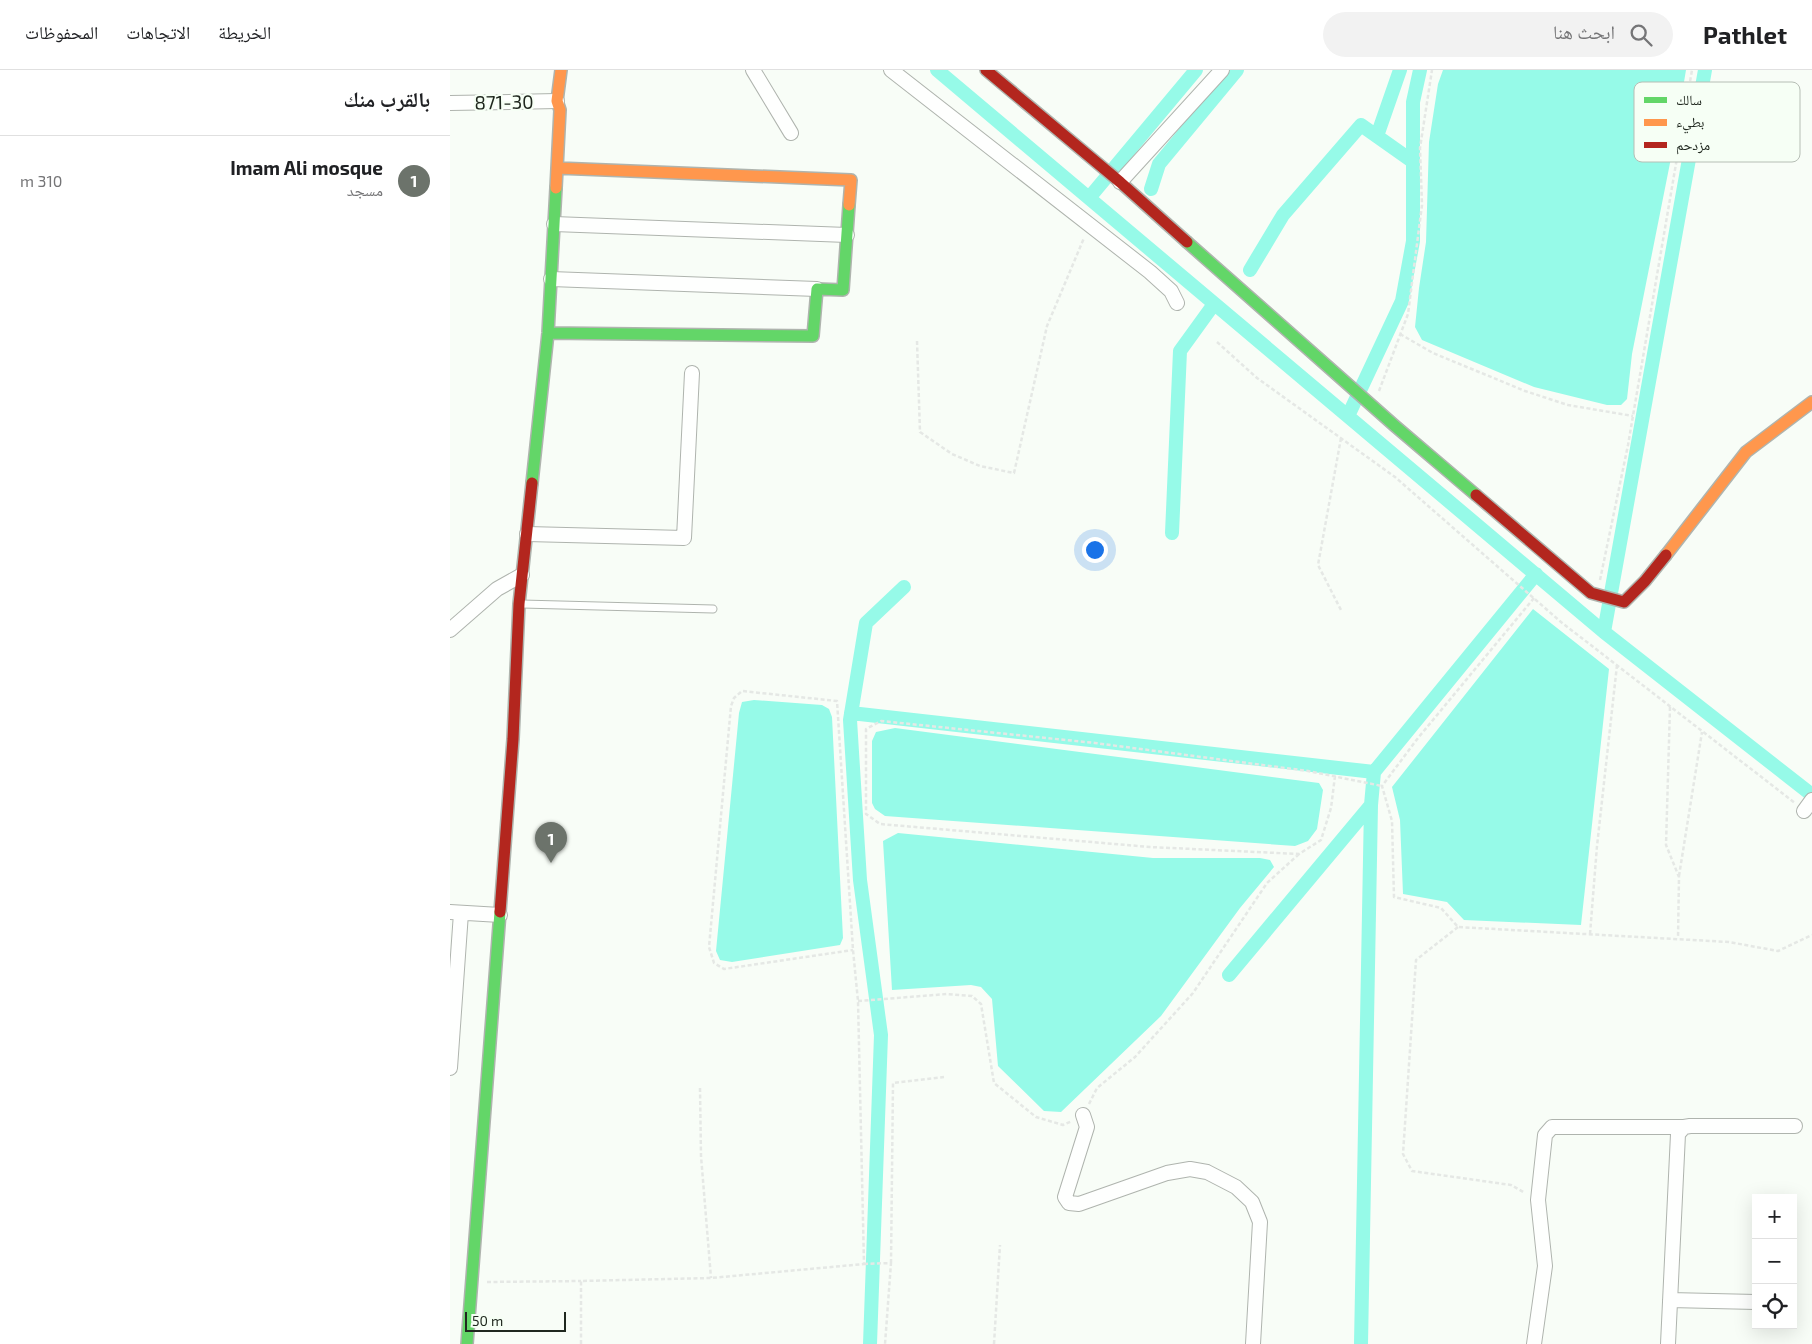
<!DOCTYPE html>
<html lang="ar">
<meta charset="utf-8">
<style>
body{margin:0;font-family:"Exo 2","Noto Naskh Arabic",sans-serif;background:#f2f2f2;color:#202124;direction:rtl}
.controls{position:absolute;right:15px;bottom:15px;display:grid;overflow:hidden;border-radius:0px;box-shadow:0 5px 20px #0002}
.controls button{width:45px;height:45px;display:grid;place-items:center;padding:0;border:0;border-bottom:1px solid #e0e0e0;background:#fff;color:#202124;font:25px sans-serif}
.scale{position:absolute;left:15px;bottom:12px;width:101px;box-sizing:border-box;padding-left:5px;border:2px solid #20281f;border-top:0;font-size:14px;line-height:18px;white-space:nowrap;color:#20281f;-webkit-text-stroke:4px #f6fff5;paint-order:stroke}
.you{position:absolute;left:644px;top:479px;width:18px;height:18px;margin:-12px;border:4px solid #fff;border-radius:50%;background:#1a73e8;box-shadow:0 0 0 8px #1a73e833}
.badge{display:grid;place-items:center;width:32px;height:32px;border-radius:50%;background:#6c736b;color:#fff;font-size:16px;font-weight:700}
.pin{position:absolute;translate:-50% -41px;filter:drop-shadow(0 1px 2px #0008)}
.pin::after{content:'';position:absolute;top:26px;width:18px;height:15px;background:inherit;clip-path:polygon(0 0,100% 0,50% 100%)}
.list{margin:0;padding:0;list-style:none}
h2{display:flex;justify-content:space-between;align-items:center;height:65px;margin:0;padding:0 20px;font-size:21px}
h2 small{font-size:16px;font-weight:400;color:#757577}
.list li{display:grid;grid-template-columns:32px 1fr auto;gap:15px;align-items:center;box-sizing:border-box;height:90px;padding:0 20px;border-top:1px solid #e0e0e0}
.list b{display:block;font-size:19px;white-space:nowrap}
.list p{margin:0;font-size:16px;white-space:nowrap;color:#757577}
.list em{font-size:16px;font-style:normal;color:#757577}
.icon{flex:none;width:28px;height:28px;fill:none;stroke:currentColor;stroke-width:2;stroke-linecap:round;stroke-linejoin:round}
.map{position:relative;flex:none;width:1362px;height:1274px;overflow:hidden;direction:ltr}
header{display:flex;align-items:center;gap:30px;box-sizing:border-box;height:70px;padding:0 25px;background:#fff;border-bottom:1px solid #e0e0e0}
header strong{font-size:24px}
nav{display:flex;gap:28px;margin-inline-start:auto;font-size:18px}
.search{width:350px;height:45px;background:#f2f2f2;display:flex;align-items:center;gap:12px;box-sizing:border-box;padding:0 18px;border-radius:28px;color:#757577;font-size:19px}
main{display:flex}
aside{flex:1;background:#fff}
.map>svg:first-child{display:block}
</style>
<header>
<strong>Pathlet</strong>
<div class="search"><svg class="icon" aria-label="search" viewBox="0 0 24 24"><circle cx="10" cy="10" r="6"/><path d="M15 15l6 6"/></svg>ابحث هنا</div>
<nav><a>الخريطة</a><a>الاتجاهات</a><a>المحفوظات</a></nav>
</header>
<main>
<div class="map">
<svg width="1362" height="1274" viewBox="0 0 1362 1274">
<rect width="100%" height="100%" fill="#f8fdf7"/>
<!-- water -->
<path fill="#96fae8" d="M 993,0 L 1236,0 L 1223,78 L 1182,284 L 1177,329 L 1171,335 L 1157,335 L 1084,317 L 972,270 L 965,257 L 969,218 L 976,172 L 979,72 L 988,14 Z
M 1083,539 L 1159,599 L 1131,855 L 1014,850 L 997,832 L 953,824 L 950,750 L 942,717 Z
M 304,630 L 372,635 L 379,639 L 382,647 L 393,868 L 390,875 L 282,892 L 270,890 L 266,881 L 289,643 L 292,632 Z
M 445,658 L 869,713 L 873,720 L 867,759 L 858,771 L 845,776 L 435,746 L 425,739 L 422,733 L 422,671 L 426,662 Z
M 448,763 L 703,788 L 810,788 L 820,790 L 824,797 L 790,838 L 711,946 L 611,1042 L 594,1041 L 548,996 L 542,929 L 531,917 L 521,915 L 442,920 L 433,771 Z"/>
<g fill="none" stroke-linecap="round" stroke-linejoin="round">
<!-- canal -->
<path stroke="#96fae8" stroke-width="14" d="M 487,0 L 1154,562 L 1362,725
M 927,66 L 950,0
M 701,119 L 709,94 L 787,0
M 639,128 L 746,0
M 800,200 L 833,145 L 911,55 L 962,91
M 898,346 L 952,231 L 963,171 L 963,32 L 970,0
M 722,463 L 730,281 L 764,234
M 1154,562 L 1255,0
M 401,643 L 924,702 L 1086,504
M 779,905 L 921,735 L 924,702
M 420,1274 L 431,965 L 410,810 L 400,650 L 416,553 L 454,517
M 911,1274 L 921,735"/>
<defs>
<path id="lane" d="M 72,534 L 263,539"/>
<path id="street" d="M 303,0 L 341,63
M 441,0 L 700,202 L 721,221 L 727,233
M 0,33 L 107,31
M 670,112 L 772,0
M 104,154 L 397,165
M 101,209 L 367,219
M 77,464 L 234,468 L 242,303
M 0,560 L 47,519 L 72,505
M 1354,741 L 1362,730
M 0,842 L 50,845
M 0,998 L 11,843
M 633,1045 L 637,1057 L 615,1127 L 619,1133 L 629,1134 L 717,1103 L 740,1099 L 757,1102 L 786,1117 L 802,1132 L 810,1152 L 803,1274
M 1220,1230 L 1306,1232
M 1084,1274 L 1095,1196 L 1088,1130 L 1095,1065 L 1102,1057 L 1234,1057
M 1218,1274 L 1228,1064 L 1234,1057 L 1240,1056 L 1345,1056"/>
<path id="fast" d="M 737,172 L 945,356 L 1026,425
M 98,263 L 363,266 L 367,219 L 393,220 L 399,135
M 82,413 L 98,263 L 106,118
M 17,1274 L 50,842"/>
<path id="slow" d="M 107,98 L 401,110 L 399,135
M 106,118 L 110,40 L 107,31 L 111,0
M 1216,485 L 1296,382 L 1362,332"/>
<path id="jam" d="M 536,0 L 670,112 L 737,172
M 1026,425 L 1141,523 L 1174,532 L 1195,511 L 1216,485
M 50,842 L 63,669 L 69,534 L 82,413"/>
</defs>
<!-- lane casing -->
<use href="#lane" stroke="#afb4ae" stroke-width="9"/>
<!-- street casing -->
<use href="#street" stroke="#afb4ae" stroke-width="16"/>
<!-- fast casing -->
<use href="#fast" stroke="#afb4ae" stroke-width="14"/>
<!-- slow casing -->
<use href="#slow" stroke="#afb4ae" stroke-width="14"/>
<!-- jam casing -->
<use href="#jam" stroke="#afb4ae" stroke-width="14"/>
<!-- path -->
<path stroke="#e5e8e5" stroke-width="2.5" stroke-dasharray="4 2.5" stroke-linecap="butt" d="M 950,264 L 983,283 L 1075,321 L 1118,335 L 1183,346
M 467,271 L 470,362 L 502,384 L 530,396 L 564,403 L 597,256 L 634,168
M 767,272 L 807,308 L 945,407 L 1111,552 L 1345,733
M 929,321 L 958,244 L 972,135 L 970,78 L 982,0
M 891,368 L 868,495 L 892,542
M 1150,510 L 1178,375 L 1242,0
M 1084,528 L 968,668 L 932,716 L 942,751 L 944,827 L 991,838 L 1008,857 L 1279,872 L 1328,881 L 1362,865
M 1220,637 L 1216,775 L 1229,807 L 1228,868
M 885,706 L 881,738 L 871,770 L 849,784 L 700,777 L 430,754 L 416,744 L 416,659 L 431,651 L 645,673 L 858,701 L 932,716
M 1229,806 L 1252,662
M 1008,857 L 966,890 L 953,1084 L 962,1101 L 1061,1115 L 1075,1123
M 1140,864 L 1147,776 L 1167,595
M 408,931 L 497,924 L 522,926 L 531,934 L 544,1013 L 586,1047 L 613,1055 L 622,1051
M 250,1018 L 251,1086 L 261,1208
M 639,1034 L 647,1018 L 685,987 L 743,923 L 817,813 L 849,784
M 441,1193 L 443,1013 L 494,1007
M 414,1194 L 441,1193 L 435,1274
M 37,1212 L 131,1211
M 131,1274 L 131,1211 L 261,1208 L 414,1194 L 408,931 L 403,880 L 387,631 L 292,621 L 284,628 L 281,636 L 259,877 L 264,893 L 274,899 L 403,880
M 544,1274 L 550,1175"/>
<!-- lane -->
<use href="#lane" stroke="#fefffe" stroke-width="7"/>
<!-- street -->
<use href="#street" stroke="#fefffe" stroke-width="14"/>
<!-- fast -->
<use href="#fast" stroke="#63d668" stroke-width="11"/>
<!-- slow -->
<use href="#slow" stroke="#ff974d" stroke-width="11"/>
<!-- jam -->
<use href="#jam" stroke="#b3261e" stroke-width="11"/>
</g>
<g text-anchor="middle" stroke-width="4.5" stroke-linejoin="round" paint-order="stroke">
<!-- street labels -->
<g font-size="19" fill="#20281f" stroke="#f6fff5">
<text transform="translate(54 32) rotate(-1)" y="7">871-30</text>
</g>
</g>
<!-- legend -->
<rect x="1184" y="12" width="166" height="80" rx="8" fill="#f6fff5" stroke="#b6beb5" stroke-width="1"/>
<rect x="1194" y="27" width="23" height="6" fill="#63d668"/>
<rect x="1194" y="49" width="23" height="7" fill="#ff974d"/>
<rect x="1194" y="72" width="23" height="6" fill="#b3261e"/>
<g font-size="14" fill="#20281f">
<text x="1226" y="35">سالك</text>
<text x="1226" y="57">بطيء</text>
<text x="1226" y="80">مزدحم</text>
</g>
</svg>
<div class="controls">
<button>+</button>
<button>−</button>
<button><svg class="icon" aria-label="locate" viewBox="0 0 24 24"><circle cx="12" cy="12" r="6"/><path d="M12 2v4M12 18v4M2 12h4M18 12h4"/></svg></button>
</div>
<div class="scale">50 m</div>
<div class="you"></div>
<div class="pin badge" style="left:101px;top:793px">1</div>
</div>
<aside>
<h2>بالقرب منك<small></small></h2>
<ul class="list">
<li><span class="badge">1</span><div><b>Imam Ali mosque</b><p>مسجد</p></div><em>310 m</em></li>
</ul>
</aside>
</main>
